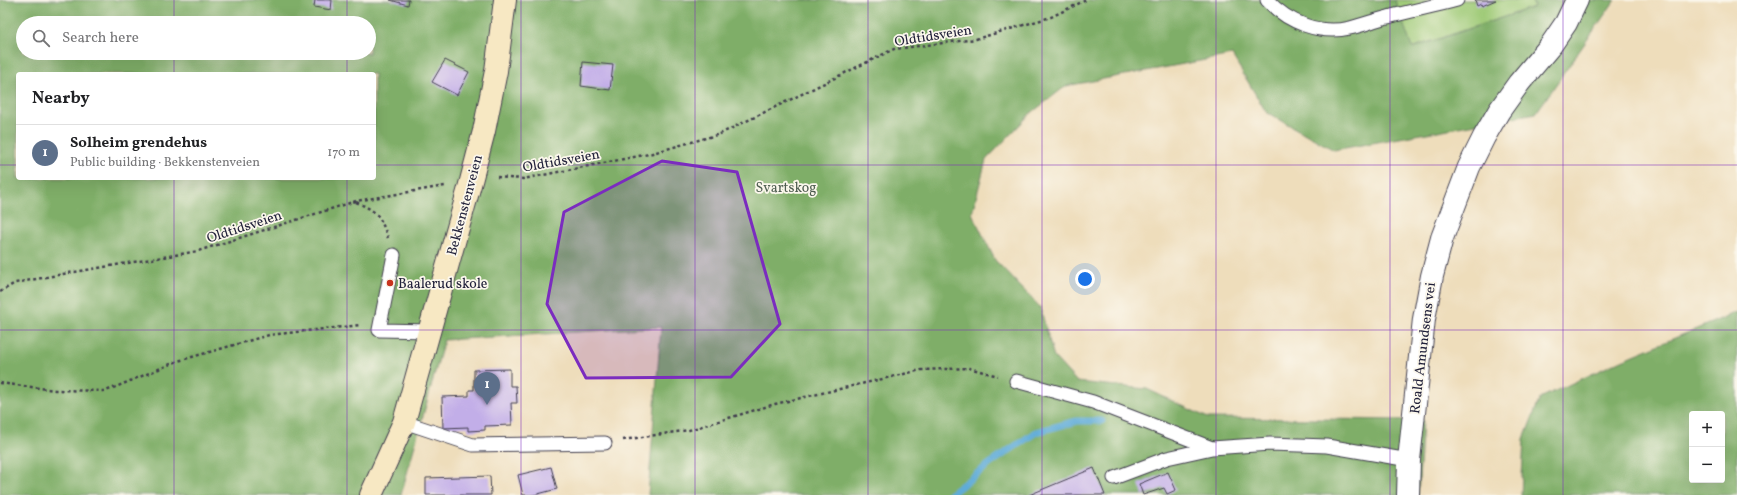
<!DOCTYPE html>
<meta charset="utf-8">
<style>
body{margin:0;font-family:Vollkorn,serif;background:#f6f6f6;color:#202124}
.controls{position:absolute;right:12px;bottom:12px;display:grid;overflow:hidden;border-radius:4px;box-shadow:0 4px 16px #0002}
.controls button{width:36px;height:36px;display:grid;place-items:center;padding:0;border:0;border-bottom:1px solid #e0e0e0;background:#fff;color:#202124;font:20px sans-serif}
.you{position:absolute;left:1085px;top:279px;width:14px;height:14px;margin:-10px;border:3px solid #fff;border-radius:50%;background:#1a73e8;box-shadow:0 0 0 6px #1a73e833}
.badge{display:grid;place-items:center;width:26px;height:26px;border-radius:50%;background:#111827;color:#fff;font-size:13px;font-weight:700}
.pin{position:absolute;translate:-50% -33px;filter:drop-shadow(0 1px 2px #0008)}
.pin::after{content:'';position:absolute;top:21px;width:14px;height:12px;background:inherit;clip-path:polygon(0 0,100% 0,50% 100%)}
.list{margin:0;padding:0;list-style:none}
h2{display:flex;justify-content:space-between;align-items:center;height:52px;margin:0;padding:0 16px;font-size:17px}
h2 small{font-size:13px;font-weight:400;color:#757577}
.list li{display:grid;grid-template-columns:26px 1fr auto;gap:12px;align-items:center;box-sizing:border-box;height:56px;padding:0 16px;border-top:1px solid #e0e0e0}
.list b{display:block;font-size:15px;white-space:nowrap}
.list p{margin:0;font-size:13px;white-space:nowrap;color:#757577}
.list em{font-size:13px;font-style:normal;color:#757577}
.icon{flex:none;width:22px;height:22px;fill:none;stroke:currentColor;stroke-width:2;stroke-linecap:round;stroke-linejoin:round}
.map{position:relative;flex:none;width:1737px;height:495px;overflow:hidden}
.search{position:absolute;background:#fff;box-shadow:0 4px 16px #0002;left:16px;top:16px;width:360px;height:44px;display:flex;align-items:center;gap:10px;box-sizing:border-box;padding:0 14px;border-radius:22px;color:#757577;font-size:15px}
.panel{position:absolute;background:#fff;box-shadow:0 4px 16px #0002;left:16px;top:72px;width:360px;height:108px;border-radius:4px}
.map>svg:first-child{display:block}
</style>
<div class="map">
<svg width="1737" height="495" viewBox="0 0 1737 495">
<rect width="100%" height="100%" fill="#fbf7ec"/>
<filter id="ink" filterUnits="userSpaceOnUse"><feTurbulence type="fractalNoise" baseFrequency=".025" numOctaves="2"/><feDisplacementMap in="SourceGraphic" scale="8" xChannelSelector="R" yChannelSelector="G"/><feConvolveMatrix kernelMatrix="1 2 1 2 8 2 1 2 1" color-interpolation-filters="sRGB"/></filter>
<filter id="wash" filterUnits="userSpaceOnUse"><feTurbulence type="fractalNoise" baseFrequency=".012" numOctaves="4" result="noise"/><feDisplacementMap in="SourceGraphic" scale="16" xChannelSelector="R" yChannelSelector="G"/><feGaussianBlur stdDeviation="0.9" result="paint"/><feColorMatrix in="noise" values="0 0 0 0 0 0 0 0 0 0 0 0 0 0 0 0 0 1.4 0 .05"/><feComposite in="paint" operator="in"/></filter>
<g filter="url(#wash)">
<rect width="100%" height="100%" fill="#edb"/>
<!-- green -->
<path fill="#9fca77" stroke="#607659" d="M 1395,0 L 1532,0 L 1534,7 L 1411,48 Z"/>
<!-- forest -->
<path fill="#7fae68" stroke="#506852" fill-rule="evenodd" d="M 0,0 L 1395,0 L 1412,48 L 1534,7 L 1532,0 L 1615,0 L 1536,113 L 1334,150 L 1266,112 L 1232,55 L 1066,86 L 1030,114 L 986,160 L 972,213 L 995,260 L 1040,307 L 1054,357 L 1077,382 L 1147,389 L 1208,418 L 1423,420 L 1418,495 L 648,495 L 661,327 L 444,340 L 401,495 L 0,495 ZM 23,23 L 369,23 L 369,53 L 23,53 ZM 18,74 L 374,74 L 374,178 L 18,178 Z
M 1737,312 L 1737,495 L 1521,495 L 1524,439 L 1540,398 L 1622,360 ZM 1692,414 L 1722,414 L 1722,480 L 1692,480 Z"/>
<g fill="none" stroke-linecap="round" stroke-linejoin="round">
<!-- stream -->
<path stroke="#5eacd8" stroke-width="7" d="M 949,495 L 995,460 L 1036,432 L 1077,421 L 1102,421"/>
</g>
<g id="blocks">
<!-- building -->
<path fill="#c2aee8" d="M 315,0 L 332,0 L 331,10 L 314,7 Z
M 390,0 L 409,0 L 408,5 Z
M 1475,0 L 1496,0 L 1482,6 L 1481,4 L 1477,6 Z
M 445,60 L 469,72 L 457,95 L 432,82 Z
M 583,62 L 613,65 L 610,90 L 581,86 Z
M 510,369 L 510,386 L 516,386 L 517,403 L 511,403 L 512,425 L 485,426 L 485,430 L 468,431 L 468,427 L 443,428 L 442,397 L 469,396 L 469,390 L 474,390 L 474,370 Z
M 551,467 L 557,489 L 534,495 L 523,495 L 518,475 Z
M 1094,468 L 1105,495 L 1029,495 Z
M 1168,472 L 1176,490 L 1167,494 L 1164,488 L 1143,495 L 1139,484 Z
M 490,476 L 491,495 L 426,495 L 426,478 Z"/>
</g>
</g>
<g filter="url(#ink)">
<use href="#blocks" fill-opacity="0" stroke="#413e4e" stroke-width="1"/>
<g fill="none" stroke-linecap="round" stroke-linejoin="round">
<defs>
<path id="service" d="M 1267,0 C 1288,23 1320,35 1350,28 C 1363,25 1375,20 1388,17 C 1411,11 1434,6 1457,0
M 394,255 L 379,330 L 430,331
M 1016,381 L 1093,402 L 1212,448 L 1270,444 L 1327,446 L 1409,460
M 404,422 L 473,445 L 605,443
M 1114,478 L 1167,458 L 1212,448"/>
<path id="minor" d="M 1408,495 L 1409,460 L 1424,319 L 1432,276 L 1442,238 L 1469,167 L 1484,137 L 1499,111 L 1519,83 L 1551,45 L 1566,23 L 1577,0"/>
<path id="secondary" d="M 371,495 L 404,422 L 471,181 L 484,131 L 496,71 L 505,0"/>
</defs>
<!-- service casing -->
<use href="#service" stroke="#413e4e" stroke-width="15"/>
<!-- minor casing -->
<use href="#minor" stroke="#413e4e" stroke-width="24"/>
<!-- secondary casing -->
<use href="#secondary" stroke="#413e4e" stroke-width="24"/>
<!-- path -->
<path stroke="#413e4e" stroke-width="2.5" stroke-dasharray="3 3" stroke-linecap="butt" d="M 497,177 L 523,179 L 649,154 L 720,134 L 894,49 L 976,39 L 1051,17 L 1086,0
M 356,202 C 378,212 379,214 388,238
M 0,292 L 15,283 L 63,274 L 198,251 L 356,201 L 445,186
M 0,383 L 55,390 L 106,391 L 178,361 L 269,335 L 361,325
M 623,440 L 689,430 L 775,404 L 921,370 L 969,368 L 998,376"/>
<!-- service -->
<use href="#service" stroke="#fff" stroke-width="13"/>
<!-- minor -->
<use href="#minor" stroke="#fff" stroke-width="22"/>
<!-- secondary -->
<use href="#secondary" stroke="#f7e8c3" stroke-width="22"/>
</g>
</g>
<!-- marked area -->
<path fill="#7b2cbf" fill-opacity="0.2" stroke="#7b2cbf" stroke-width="3" stroke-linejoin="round" d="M 662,161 L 737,172 L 780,324 L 731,377 L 586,378 L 547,304 L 564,212 Z"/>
<!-- grid -->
<path fill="none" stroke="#7b2cbf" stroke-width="1" stroke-opacity="0.55" d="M 174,0 L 174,23M 347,0 L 347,23M 521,0 L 521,495M 695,0 L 695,495M 868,0 L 868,495M 1042,0 L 1042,495M 1216,0 L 1216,495M 1390,0 L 1390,495M 1563,0 L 1563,495M 174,53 L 174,74M 347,53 L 347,74M 0,165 L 18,165M 374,165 L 1737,165M 174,178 L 174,495M 347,178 L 347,495M 0,330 L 1737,330"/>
<!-- markers -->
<circle fill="#c8321e" stroke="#fbf7ec" stroke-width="1.5" cx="390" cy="283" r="4"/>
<g text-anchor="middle" stroke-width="3.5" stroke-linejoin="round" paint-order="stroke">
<!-- street labels -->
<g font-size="14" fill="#22223b" stroke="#fbf7ec">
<text transform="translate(933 35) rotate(-9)" y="5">Oldtidsveien</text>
<text transform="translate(561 160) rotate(-10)" y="5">Oldtidsveien</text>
<text transform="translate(464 205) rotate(-75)" y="5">Bekkenstenveien</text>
<text transform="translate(244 226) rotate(-18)" y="5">Oldtidsveien</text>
<text transform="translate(1422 348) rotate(-83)" y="5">Roald Amundsens vei</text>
</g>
<!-- park labels -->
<g font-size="14" fill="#4e5d50" stroke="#fbf7ec">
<text x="786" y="192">Svartskog</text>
</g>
<!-- poi labels -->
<g font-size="14" fill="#22223b" stroke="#fbf7ec" text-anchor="start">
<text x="398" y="288">Baalerud skole</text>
</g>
</g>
</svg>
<div class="controls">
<button>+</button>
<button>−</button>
</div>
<div class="you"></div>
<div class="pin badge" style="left:487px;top:405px;background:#5c6f8a">1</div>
<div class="search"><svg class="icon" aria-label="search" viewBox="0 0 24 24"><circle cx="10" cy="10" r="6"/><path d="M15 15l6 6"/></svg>Search here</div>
<section class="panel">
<h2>Nearby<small></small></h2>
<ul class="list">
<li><span class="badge" style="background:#5c6f8a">1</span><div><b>Solheim grendehus</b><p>Public building · Bekkenstenveien</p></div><em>170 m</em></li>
</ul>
</section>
</div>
